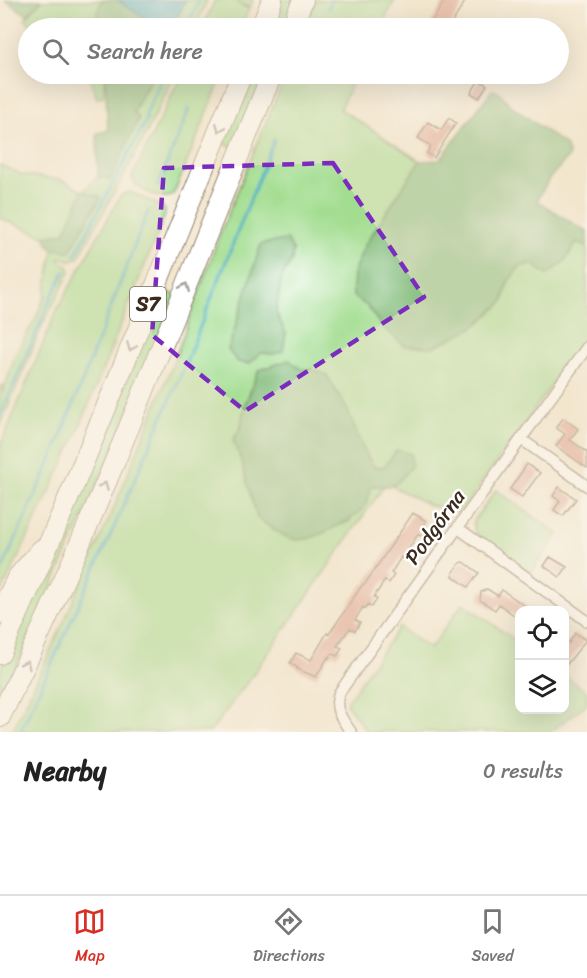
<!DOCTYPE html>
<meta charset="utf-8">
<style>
body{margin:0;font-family:Sriracha,sans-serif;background:#f6f6f6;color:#222}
.controls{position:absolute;right:18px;bottom:18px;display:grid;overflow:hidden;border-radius:12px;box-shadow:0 6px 24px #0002}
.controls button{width:54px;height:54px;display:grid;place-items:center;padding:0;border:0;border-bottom:2px solid #e0e0e0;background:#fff;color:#222;font:30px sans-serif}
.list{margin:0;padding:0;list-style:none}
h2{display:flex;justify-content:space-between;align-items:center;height:78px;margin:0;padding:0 24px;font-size:26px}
h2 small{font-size:20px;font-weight:400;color:#767676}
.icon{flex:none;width:33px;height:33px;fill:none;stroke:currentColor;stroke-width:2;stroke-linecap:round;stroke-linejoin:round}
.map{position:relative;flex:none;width:587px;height:732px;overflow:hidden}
.search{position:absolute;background:#fff;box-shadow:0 6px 24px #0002;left:18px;right:18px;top:18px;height:66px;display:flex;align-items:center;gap:15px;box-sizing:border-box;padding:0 21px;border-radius:33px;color:#767676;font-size:22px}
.sheet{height:162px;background:#fff}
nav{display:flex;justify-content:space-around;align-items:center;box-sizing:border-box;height:84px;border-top:2px solid #e0e0e0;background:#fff;font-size:16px;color:#767676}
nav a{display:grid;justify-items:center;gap:3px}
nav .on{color:#d93025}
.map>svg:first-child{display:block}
</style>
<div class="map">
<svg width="587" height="732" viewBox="0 0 587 732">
<rect width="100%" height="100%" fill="#fff"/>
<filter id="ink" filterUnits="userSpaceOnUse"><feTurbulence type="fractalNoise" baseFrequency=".0167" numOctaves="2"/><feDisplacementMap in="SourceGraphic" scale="12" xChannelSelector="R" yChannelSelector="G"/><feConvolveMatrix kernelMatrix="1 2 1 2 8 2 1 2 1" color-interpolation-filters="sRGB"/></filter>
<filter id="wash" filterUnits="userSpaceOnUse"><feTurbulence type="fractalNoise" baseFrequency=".008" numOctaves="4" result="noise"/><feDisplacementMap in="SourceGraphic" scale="24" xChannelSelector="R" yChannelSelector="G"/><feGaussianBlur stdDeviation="1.35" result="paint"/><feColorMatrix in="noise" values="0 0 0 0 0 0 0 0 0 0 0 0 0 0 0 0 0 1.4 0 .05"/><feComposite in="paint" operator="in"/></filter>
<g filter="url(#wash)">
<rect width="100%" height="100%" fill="#f2e6cd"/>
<!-- green -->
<path fill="#a3dd90" stroke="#6f8457" stroke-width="1.5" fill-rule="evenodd" d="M 42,0 L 102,0 L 97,12 L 100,28 L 35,28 L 25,19 Z
M 186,0 L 207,0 L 195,28 L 172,28 Z
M 215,0 L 253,0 L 250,7 L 236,3 L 249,9 L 241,28 L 202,28 Z
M 278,0 L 296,0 L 284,28 L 266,28 Z
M 316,0 L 395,0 L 380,28 L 304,28 Z
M 88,74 L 105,74 L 103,96 L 97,98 Z
M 153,74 L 175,74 L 140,146 L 78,258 L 71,261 L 61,257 L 59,260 L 68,266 L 70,272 L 42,326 L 0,427 L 0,386 L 3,385 L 3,393 L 15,355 L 35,320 L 45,296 L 53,252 L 52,249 L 70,250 L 101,198 L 83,191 L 64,233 L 44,236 L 0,218 L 0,165 L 23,175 L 62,180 L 83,191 L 98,177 L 111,179 L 133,113 Z
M 182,74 L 223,74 L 175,191 L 171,196 C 160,200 134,189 132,177 Z
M 248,74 L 266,74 L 235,148 L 220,142 Z
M 286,74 L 356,74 L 340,109 L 420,161 L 365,245 L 354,271 L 353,296 L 367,306 L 382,327 L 503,302 L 508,282 L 520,266 L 564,261 L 577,241 L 587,247 L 587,336 L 460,513 L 429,505 L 392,486 L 398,482 L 411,466 L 397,450 L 384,467 L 374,467 L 314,370 L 259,370 L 244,407 L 241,427 L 233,440 L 240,457 L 335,527 L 349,522 L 371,486 L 384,486 L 252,676 L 210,732 L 12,732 L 61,628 L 116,503 L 174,361 L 221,231 ZM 287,241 L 293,250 L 292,261 L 282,276 L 276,312 L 286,334 L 273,354 L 261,353 L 237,326 L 240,310 Z
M 130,192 L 161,206 L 165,210 L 165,215 L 73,443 L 0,595 L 1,444 L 57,310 L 121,195 Z
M 160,289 L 176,295 L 104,470 L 0,703 L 0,669 L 30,604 Z
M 496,490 L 558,534 L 531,573 L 475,533 L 473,522 Z
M 463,603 L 519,643 L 520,710 L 564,710 L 565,676 L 587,692 L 587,704 L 550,732 L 367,732 L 346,703 L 399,627 L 430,649 Z"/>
<!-- forest -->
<path fill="#82bc7a" stroke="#5e734c" stroke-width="1.5" d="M 5,0 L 42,0 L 27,15 Z
M 102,0 L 117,0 L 140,15 L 153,28 L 100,28 L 97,12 Z
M 105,74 L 153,74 L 133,112 L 139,118 L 111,179 L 98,177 L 97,133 L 108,131 Z
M 492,90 L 500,93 L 510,105 L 565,145 L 569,156 L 549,179 L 537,201 L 587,232 L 587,247 L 577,242 L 564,262 L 547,275 L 532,264 L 520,266 L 508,282 L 503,302 L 474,327 L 433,347 L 405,346 L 382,327 L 367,306 L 353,296 L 354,271 L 365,245 L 420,161 L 440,160 Z
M 83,191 L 101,197 L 70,251 L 52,249 L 44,236 L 64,233 Z
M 287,240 L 293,250 L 292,260 L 282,276 L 276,312 L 286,334 L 283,351 L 273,354 L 261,353 L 249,364 L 238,362 L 228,350 L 261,244 Z
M 289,360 L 301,369 L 314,370 L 327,375 L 346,407 L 366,455 L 374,467 L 384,467 L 397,450 L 411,454 L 411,466 L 398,482 L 392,486 L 371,486 C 369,513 349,520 329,530 C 319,535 305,542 293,539 C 283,537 266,524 257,518 L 240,457 L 233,440 L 241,427 L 244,407 L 259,370 Z"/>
<!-- water -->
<path fill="#41aac1" stroke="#3e6a70" stroke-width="1.5" d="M 117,0 L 186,0 L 172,28 L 153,28 L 140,15 Z"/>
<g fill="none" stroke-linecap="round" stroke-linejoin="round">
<!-- stream -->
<path stroke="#41aac1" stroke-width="3" d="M 328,9 L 331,0
M 187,28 L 199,0
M 158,186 L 189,109
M 75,255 L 147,119 L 145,116 L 164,74
M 0,416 L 50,300 L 65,272
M 0,574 L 56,449 L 148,211
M 20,732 L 112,532 L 183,370 L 274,140"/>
</g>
<g id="blocks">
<!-- building -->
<path fill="#dd9887" d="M 445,0 L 466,0 L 449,28 L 428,28 Z
M 479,80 L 487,85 L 479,98 L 471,93 Z
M 449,118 L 456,123 L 434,158 L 427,153 L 431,146 L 418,138 L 428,122 L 441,130 Z
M 563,418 L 578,429 L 570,440 L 587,452 L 587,468 L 556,446 L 565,434 L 556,428 Z
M 527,464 L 540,473 L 522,497 L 510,489 Z
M 559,487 L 576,499 L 563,516 L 554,510 L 560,501 L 553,496 Z
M 413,513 L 426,521 L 423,526 L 427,529 L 422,537 L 418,534 L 408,550 L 411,552 L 405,560 L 401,557 L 391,573 L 394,575 L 389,583 L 385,580 L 374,597 L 377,599 L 372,607 L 368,604 L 365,608 L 363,607 L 355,620 L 360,623 L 355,631 L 350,628 L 337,646 L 342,648 L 337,656 L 332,654 L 329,658 L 328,657 L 316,677 L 297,669 L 298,668 L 290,663 L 296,653 L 311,660 L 327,633 L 329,634 L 363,584 L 365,584 Z
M 550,557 L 567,567 L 560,577 L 544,566 Z
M 464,562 L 479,573 L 468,587 L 453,576 L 453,572 L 460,563 Z
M 487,589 L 498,596 L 502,590 L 531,610 L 519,610 L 519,619 L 499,604 L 495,610 L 480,600 L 481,592 Z
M 575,633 L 586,640 L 564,668 L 564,640 L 569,643 Z"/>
</g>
</g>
<g filter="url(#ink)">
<use href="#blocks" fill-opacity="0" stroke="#968876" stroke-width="1.5"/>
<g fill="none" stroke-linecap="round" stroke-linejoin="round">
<defs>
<path id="street" d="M 521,439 L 587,486
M 458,528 L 587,621
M 351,732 C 342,719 333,709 339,693 L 587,347"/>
<path id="highway" d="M 261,28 L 272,0
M 291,28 L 303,0
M 0,613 L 17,578 L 41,550
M 0,654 C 87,463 162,268 242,74
M 0,717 C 103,508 183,288 272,74"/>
</defs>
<!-- street casing -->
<use href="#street" stroke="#968876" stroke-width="13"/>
<!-- highway casing -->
<use href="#highway" stroke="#968876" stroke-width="22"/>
<!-- street -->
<use href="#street" stroke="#fff" stroke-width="10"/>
<!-- highway -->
<use href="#highway" stroke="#fff" stroke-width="20"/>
</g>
<!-- one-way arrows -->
<defs><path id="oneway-chevron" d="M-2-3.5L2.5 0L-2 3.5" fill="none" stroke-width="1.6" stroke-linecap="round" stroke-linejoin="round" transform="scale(1.5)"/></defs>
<g stroke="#a79f9a">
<use href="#oneway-chevron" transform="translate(220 128) rotate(112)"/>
<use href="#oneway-chevron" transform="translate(185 287) rotate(-68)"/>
<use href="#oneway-chevron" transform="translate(131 347) rotate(112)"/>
<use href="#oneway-chevron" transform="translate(104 486) rotate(-67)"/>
<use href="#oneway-chevron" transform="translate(26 664) rotate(-64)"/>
</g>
</g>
<!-- marked area -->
<path d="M0 0H587V732H0ZM 333,163 L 424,297 L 245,411 L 152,335 L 164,168 Z" fill="#f2e6cd" fill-opacity=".55" fill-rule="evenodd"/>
<path fill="none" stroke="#7b2cbf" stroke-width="4.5" stroke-dasharray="12 8" stroke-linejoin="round" d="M 333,163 L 424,297 L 245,411 L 152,335 L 164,168 Z"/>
<g text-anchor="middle" stroke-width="5" stroke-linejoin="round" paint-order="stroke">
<!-- shield labels -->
<rect fill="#fff" stroke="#766a62" stroke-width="1.5" x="130" y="287" width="36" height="34" rx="4.5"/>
<g font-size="20" font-weight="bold" fill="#3b2a1e">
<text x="148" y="311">S7</text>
</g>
<!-- street labels -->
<g font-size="21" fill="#3b2a1e" stroke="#fff">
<text transform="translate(435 527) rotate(-54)" y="7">Podgórna</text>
</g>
</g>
</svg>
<div class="controls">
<button><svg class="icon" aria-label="locate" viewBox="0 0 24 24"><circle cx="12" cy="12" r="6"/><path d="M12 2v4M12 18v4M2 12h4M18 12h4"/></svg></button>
<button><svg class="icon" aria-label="layers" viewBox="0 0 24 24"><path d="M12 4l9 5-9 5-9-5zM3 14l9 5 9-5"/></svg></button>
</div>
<div class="search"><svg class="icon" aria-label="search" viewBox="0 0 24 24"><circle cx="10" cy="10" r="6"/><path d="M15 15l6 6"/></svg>Search here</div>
</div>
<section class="sheet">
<h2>Nearby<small>0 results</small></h2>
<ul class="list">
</ul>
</section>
<nav>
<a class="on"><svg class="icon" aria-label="map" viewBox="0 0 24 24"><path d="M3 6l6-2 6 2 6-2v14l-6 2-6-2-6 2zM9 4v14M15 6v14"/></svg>Map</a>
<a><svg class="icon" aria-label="directions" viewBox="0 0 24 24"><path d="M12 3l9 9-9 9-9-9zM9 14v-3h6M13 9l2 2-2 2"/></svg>Directions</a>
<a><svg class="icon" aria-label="saved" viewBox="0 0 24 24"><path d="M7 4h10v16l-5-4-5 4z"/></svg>Saved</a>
</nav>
